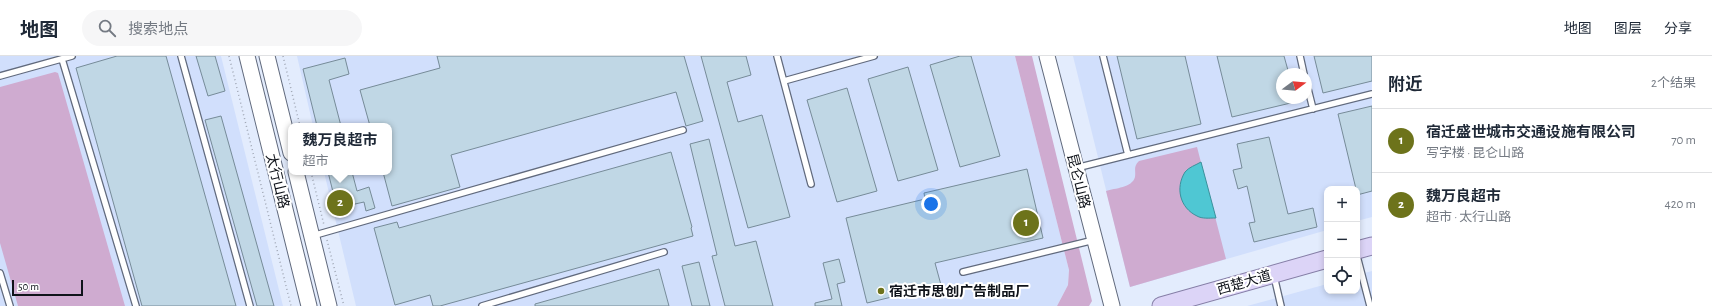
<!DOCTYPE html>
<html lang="zh">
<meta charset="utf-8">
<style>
body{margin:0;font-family:"Alegreya Sans","Noto Sans SC",sans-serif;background:#f6f6f7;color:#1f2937}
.controls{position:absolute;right:12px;bottom:12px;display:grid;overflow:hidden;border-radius:8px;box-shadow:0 2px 6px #0003}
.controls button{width:36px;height:36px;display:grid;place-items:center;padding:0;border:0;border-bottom:1px solid #e0e1e3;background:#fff;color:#1f2937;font:20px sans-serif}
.compass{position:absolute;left:1276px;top:12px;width:36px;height:36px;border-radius:50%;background:#fff;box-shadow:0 2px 6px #0003;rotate:74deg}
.scale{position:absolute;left:12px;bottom:10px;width:71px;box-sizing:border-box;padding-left:4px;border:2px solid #0f131a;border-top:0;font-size:11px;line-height:14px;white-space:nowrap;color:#0f131a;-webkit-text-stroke:3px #fff;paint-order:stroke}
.you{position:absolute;left:931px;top:148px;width:14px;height:14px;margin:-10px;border:3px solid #fff;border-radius:50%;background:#1a73e8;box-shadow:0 0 0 6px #1a73e833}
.badge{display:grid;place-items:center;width:26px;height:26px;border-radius:50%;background:#6d731b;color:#fff;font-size:13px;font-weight:700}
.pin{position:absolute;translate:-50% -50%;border:2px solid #fff;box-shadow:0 1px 4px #0006}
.popup{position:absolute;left:288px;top:67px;width:104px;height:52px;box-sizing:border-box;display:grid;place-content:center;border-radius:8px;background:#fff;filter:drop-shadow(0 1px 3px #0005);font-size:13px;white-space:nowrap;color:#747a83}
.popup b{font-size:15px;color:#1f2937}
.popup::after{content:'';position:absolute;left:50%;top:100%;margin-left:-8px;border:8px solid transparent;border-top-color:#fff}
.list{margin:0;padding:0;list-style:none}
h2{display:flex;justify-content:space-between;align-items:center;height:52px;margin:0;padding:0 16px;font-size:17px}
h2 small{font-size:13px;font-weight:400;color:#747a83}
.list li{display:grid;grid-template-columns:26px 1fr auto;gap:12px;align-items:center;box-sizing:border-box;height:64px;padding:0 16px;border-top:1px solid #e0e1e3}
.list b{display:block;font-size:15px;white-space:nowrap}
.list p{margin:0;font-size:13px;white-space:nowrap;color:#747a83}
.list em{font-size:13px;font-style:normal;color:#747a83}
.icon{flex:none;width:22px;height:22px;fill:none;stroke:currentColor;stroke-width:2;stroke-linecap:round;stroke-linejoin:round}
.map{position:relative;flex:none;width:1372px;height:250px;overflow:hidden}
header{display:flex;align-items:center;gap:24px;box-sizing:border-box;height:56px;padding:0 20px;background:#fff;border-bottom:1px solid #e0e1e3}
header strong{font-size:19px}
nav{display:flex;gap:22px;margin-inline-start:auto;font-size:14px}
.search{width:280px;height:36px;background:#f6f6f7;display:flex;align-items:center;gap:10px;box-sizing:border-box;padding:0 14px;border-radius:22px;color:#747a83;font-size:15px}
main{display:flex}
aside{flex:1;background:#fff}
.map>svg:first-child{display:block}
</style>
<header>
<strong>地图</strong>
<div class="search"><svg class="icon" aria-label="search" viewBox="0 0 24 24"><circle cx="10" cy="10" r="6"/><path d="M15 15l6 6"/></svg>搜索地点</div>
<nav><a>地图</a><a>图层</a><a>分享</a></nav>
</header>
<main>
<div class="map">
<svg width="1372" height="250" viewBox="0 0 1372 250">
<rect width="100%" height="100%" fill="#e3ecfd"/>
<!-- built -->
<path fill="#d1dffc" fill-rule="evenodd" d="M 0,0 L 221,0 L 283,250 L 0,250 Z
M 297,0 L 1015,0 L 1069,214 L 1068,229 L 1057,250 L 356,250 L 324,116 L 389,116 L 389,70 L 313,70 Z
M 1073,0 L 1372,0 L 1372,161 L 1357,165 L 1357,133 L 1327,133 L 1327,174 L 1130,231 ZM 1282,18 L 1306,18 L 1306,42 L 1282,42 Z
M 1372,215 L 1372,250 L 1247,250 L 1327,228 L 1327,235 L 1357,235 L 1357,219 Z"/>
<!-- green -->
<path fill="#cfabd0" d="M 1015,0 L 1032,0 L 1092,245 L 1089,250 L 1057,250 L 1068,229 L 1069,214 Z
M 55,16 L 58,17 L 125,250 L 18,250 L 0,187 L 0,31 Z
M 1197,91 L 1226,203 L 1130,231 L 1106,135 C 1115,132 1132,132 1135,121 C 1136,114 1133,111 1139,105 Z"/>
<!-- water -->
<path fill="#4fc7d3" stroke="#3c919c" d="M 1201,106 L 1216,162 C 1209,162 1202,163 1197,160 C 1180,152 1175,132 1185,116 C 1189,111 1196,109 1201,106 Z"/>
<!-- building -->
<path fill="#c0d7e5" stroke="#768b98" d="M 117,0 L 166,0 L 236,250 L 142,250 L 76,12 Z
M 196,0 L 215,0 L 225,35 L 208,40 Z
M 437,0 L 684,0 L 703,65 L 686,70 L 676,36 L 451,99 L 460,131 L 392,150 L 383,116 L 389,116 L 389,70 L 370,70 L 360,34 L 440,12 Z
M 701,0 L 746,0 L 751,19 L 727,26 L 738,66 L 762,59 L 790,161 L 748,172 Z
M 960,0 L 971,0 L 1000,100 L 960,111 L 930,9 Z
M 1117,0 L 1185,0 L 1201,68 L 1137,83 Z
M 1217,0 L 1284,0 L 1289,18 L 1282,18 L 1282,42 L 1299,42 L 1299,45 L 1232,61 Z
M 1314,0 L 1372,0 L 1372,25 L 1323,37 Z
M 345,2 L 349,18 L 329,24 L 341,70 L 317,70 L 303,13 Z
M 908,11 L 938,114 L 898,125 L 868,23 Z
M 847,32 L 877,135 L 837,146 L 807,44 Z
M 1372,50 L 1372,135 L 1357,139 L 1357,133 L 1356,133 L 1338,58 Z
M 221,60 L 274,250 L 257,250 L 205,64 Z
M 1269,81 L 1288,158 L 1313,152 L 1317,171 L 1254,186 L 1249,167 L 1255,166 L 1247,130 L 1238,133 L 1233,114 L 1242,112 L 1237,88 Z
M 709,83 L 735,190 L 756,185 L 773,250 L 725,250 L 712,200 L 717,199 L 690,88 Z
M 671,96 L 692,171 L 691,172 L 693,180 L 440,250 L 433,250 L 430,239 L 395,249 L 374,172 L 397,166 L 399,172 Z
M 1027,113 L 1043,182 L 935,207 L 941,229 L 867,247 L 846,162 L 925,143 L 924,137 Z
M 328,116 L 352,116 L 357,135 L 369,131 L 375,152 L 366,155 L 364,146 L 337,152 Z
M 839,203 L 845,226 L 837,228 L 842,250 L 815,250 L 815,247 L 832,243 L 823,207 Z
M 699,206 L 710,250 L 692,250 L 682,210 Z
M 659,213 L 669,250 L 535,250 L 535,248 Z"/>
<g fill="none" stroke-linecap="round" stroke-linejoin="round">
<defs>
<path id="lane" d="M 181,0 L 250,250
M 777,0 L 811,128
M 1103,0 L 1128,99
M 1300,0 L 1304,18
M 62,3 L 136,250
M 0,20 L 72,0
M 784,25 L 874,0
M 1306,25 L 1313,53
M 1076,112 L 1372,38
M 312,180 L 683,74
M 1357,200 L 1370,250
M 963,216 L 1094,184
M 0,217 L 10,250
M 1274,220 L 1281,250
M 482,250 L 664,196"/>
<path id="secondary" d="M 247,0 L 309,250
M 267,0 L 291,97
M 1047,0 L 1112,250
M 296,116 L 329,250"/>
<path id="primary" d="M 1357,194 L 1372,190
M 1161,250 L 1327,203"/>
</defs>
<!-- lane casing -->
<use href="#lane" stroke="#616a7d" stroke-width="8"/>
<!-- secondary casing -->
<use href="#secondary" stroke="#616a7d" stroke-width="17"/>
<!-- primary casing -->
<use href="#primary" stroke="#857ea6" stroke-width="19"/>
<!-- path -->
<path stroke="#a0a7b5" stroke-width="1.5" stroke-dasharray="1 3" stroke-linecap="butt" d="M 229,0 L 291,250
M 283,0 L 300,70
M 311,116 L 324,169
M 327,184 L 344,250"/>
<!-- lane -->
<use href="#lane" stroke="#fff" stroke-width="5.5"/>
<!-- secondary -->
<use href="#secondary" stroke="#fff" stroke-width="15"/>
<!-- primary -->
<use href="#primary" stroke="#dcd4f7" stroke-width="17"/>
</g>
<!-- markers -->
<circle fill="#6d731b" stroke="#fff" stroke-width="1.5" cx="881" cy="235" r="4"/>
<g text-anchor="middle" stroke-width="4" stroke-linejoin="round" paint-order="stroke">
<!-- street labels -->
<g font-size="14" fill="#0f131a" stroke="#fff">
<text transform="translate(278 125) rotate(76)" y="5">太行山路</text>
<text transform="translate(1079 125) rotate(76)" y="5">昆仑山路</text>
<text transform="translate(1244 226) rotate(-16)" y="5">西楚大道</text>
</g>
<!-- poi labels -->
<g font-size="14" font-weight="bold" fill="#0f131a" stroke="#fff" text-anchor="start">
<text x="889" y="240">宿迁市思创广告制品厂</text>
</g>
</g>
</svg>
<div class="controls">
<button>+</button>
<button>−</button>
<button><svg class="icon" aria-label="locate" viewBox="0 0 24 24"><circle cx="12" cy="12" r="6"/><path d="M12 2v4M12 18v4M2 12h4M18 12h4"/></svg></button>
</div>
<svg class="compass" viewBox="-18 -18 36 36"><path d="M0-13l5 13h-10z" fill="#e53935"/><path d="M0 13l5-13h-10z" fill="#747a83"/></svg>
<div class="scale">50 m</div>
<div class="you"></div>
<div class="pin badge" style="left:1026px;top:167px">1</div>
<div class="pin badge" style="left:340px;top:147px">2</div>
<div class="popup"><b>魏万良超市</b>超市</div>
</div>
<aside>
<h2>附近<small>2个结果</small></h2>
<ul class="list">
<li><span class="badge">1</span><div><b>宿迁盛世城市交通设施有限公司</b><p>写字楼 · 昆仑山路</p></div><em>70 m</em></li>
<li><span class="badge">2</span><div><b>魏万良超市</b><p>超市 · 太行山路</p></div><em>420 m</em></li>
</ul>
</aside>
</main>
